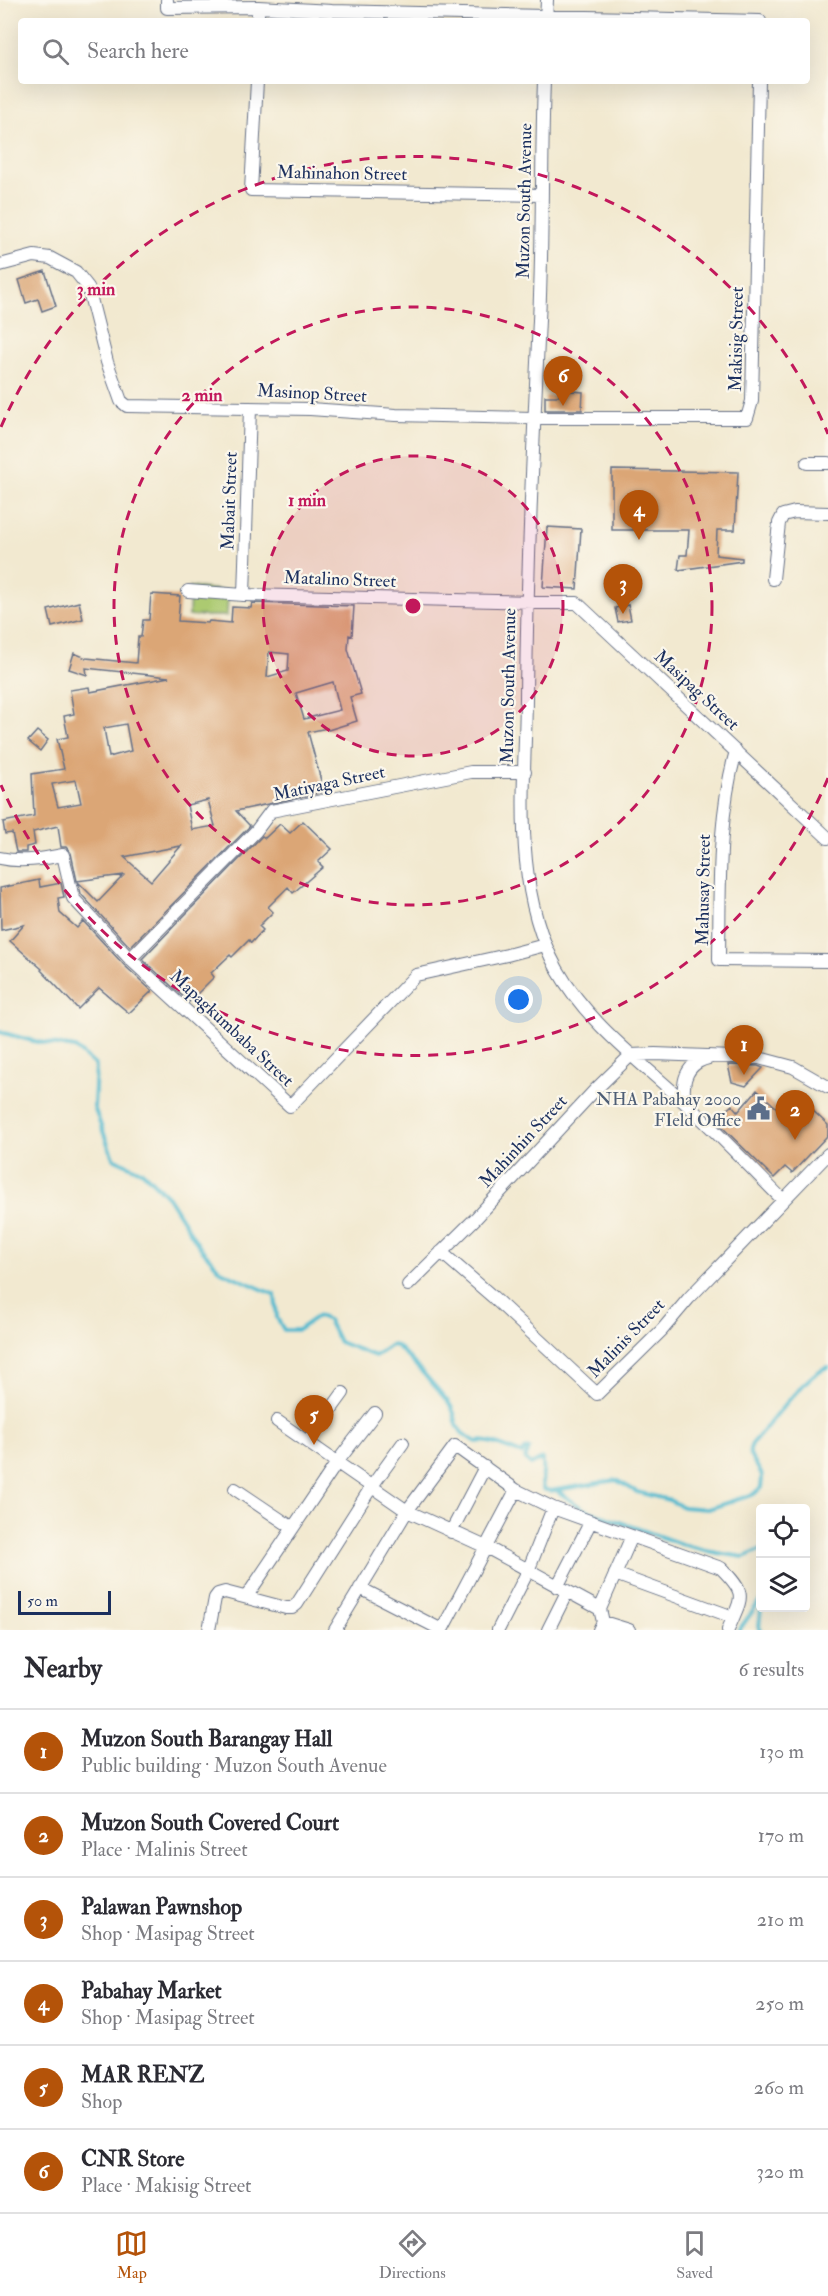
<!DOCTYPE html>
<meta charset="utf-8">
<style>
body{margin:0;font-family:"IM FELL Double Pica",serif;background:#f2f2f3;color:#2b2b33}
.controls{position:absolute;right:18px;bottom:18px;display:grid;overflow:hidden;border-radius:6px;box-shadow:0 6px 24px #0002}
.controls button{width:54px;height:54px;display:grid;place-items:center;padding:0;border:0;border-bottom:2px solid #e1e1e2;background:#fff;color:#2b2b33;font:30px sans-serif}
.scale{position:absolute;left:18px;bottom:15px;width:93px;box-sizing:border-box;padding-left:6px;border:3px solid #1b2f5e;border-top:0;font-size:16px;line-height:21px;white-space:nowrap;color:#1b2f5e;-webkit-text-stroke:4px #fbf7ec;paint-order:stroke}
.you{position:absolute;left:519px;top:1000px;width:21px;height:21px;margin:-15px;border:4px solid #fff;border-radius:50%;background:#1a73e8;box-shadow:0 0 0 9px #1a73e833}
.badge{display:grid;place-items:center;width:39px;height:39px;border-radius:50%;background:#b45309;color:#fff;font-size:20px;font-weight:700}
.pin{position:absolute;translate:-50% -50px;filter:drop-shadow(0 2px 3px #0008)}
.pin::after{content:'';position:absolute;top:32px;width:21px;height:18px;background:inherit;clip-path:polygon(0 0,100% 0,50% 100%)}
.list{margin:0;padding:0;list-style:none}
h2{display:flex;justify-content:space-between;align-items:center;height:78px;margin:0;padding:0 24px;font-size:26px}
h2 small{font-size:20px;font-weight:400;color:#7c7c81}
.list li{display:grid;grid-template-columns:39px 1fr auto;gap:18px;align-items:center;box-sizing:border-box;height:84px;padding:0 24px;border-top:2px solid #e1e1e2}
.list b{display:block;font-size:22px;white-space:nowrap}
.list p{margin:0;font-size:20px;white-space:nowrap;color:#7c7c81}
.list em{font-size:20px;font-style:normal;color:#7c7c81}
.icon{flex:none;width:33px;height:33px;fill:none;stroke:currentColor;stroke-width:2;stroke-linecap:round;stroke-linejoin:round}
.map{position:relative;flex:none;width:828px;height:1630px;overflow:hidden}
.search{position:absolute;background:#fff;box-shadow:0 6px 24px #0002;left:18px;right:18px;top:18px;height:66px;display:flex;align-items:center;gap:15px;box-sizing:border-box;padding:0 21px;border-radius:6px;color:#7c7c81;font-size:22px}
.sheet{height:582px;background:#fff}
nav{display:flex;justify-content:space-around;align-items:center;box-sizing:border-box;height:84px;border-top:2px solid #e1e1e2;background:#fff;font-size:16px;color:#7c7c81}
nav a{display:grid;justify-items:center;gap:3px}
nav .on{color:#b45309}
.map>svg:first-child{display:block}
</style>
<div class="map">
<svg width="828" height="1630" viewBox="0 0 828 1630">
<rect width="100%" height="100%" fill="#fbf7ec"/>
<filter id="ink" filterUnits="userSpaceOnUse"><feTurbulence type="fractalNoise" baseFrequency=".0167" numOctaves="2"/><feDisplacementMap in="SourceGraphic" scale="12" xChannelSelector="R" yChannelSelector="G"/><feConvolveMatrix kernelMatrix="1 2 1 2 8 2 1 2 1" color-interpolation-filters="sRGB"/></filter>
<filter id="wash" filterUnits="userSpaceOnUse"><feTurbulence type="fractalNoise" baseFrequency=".008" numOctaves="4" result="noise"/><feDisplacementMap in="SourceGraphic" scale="24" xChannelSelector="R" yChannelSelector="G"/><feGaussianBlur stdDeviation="1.35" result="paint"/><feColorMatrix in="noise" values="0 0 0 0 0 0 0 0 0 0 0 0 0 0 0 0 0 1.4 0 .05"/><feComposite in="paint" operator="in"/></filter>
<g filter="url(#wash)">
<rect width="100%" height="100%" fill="#f2e9d0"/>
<!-- green -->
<path fill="#acca71" stroke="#647c68" stroke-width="1.5" d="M 190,587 L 228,591 L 227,616 L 189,616 Z"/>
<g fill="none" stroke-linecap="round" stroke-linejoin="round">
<!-- stream -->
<path stroke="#51bacf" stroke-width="4" d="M 0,1032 L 33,1041 L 75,1048 L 96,1066 L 94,1107 L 113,1158 L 143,1172 L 168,1197 L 199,1246 L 221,1271 L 275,1295 L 277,1318 L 284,1330 L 298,1330 L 318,1316 L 328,1320 L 339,1342 L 375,1356 L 391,1345 L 397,1346 C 415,1364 432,1382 448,1402 C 462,1420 447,1428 477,1442 C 487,1438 510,1450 522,1454 L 524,1450 L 529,1449 L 525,1459 L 531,1465 L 542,1459 C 546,1469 540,1478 543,1489 L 550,1491 L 616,1480 L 637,1492 L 669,1500 L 683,1507 L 708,1509 L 754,1494 L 761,1488 C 761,1485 762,1481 762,1477 C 760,1464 744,1459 752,1444 C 768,1427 807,1372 828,1367
M 556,1490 L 583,1509 L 681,1544 L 717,1553 L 744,1557 L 760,1550
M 739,1630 L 760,1601
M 761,1630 L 759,1628 L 761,1608"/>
</g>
<g id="blocks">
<!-- building -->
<path fill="#dba676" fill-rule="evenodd" d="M 45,271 L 56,306 L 42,311 L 38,299 L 26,303 L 19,280 Z
M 559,390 L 583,392 L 582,410 L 545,410 L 545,396 L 559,396 Z
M 612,470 L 738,472 L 735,530 L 717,530 L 716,555 L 742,558 L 742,561 L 678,570 L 680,555 L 687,555 L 689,530 L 612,530 Z
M 547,527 L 581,529 L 577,589 L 543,587 Z
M 151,594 L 180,596 L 178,621 L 208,623 L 209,621 L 231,623 L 232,607 L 251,608 L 252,603 L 354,606 L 352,636 L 349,635 L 348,649 L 361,694 L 350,697 L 357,721 L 328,730 L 327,728 L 308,732 L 324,792 L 236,811 L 250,826 L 130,947 L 81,894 L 78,882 L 98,902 L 124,875 L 77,881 L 71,853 L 66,847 L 61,847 L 58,826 L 33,832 L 35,845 L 26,847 L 26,852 L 16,852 L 12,833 L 5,834 L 3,822 L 34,816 L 32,774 L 64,769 L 57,739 L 68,737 L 64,716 L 74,714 L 70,690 L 89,687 L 90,692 L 169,677 L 86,668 L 87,675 L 69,669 L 74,653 L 86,658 L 136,663 L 138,637 L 141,637 L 143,620 L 149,620 ZM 269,652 L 289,654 L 288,671 L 267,677 ZM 333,682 L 340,710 L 304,719 L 296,693 ZM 126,724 L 131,751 L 109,757 L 104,728 ZM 76,780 L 81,803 L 58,807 L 52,784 ZM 208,800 L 215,826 L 192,830 L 187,805 ZM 181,846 L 151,881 L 124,857 L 149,852 Z
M 79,602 L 83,619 L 52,627 L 48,610 Z
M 628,605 L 631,620 L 618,622 L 615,608 Z
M 37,731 L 48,740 L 40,751 L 28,741 Z
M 303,821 L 332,849 L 318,862 L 323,867 L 293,893 L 288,887 L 268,907 L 273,912 L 259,926 L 263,930 L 251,943 L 249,940 L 232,957 L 230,955 L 211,973 L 214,977 L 189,1002 L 142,959 L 262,836 L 265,838 L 280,824 L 290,833 Z
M 39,880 L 40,887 L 61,883 L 64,897 L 58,898 L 60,913 L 77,928 L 83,921 L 124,965 L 152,991 L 129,1013 L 99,988 L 78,1009 L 41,970 L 42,969 L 10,941 L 24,925 L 1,930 L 0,888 Z
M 728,1065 L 758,1066 L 763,1068 L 746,1086 L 732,1082 Z
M 757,1090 L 788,1118 L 804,1102 L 828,1125 L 828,1135 L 792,1173 L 785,1167 L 774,1178 L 715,1120 L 732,1105 L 738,1112 Z"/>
</g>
</g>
<g filter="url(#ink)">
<use href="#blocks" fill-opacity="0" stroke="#667086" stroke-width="1.5"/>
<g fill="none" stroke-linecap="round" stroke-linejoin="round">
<defs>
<path id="minor" d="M 167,0 L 167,8 L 258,7 L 332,11 L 760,21
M 258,21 L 258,7
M 546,21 L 547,0
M 257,81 L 251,190 L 542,195
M 544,81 C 541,161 543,240 539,320 C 533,446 527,572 526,699 C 525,788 512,888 557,969 C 587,1022 638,1060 683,1101 C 718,1133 750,1167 783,1200
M 0,265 L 34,256 L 50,258 L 76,272 L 88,287 L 107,362 L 121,401 L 127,406 L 310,409 L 396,415 L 533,418 L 747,418 L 752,401 L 759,81
M 807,463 L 828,463
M 773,579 L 779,523 L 783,515 L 795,512 L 828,513
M 188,591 L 244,595 L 577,603 L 828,838
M 244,595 L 250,408
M 736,751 C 717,819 720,889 719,960 L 828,961
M 0,858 C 21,863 42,859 63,855 L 73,898 L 130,959 L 290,1106 L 416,975 L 507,955 L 545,945
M 130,959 L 256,831 L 271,811 L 471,772 L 525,772
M 631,1055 L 655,1054 L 759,1058 L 793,1067 L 828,1087
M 685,1103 C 681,1081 686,1063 709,1058
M 441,1252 L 493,1297 L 597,1394 L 662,1330 L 689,1298 L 828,1154
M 408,1285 L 476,1218 L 595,1090 L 631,1055
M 277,1421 L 407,1511 L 486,1547 L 600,1609
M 308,1441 L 343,1393
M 235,1489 L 293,1528
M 451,1532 L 485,1467
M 615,1574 L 733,1617
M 557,1587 L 590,1523
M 360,1588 L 442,1630 L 516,1490
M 247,1596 L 338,1461 L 375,1413
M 603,1622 L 629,1630
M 209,1630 L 215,1598 L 218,1594 L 225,1592 L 286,1608 L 292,1608 L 297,1604 L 372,1486 L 403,1443
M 335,1630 L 407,1511 L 455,1446 L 516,1490 L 553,1508 L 721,1568 C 749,1596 741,1597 728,1630
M 498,1630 L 528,1571 L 553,1508
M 548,1630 L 567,1592
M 599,1630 L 603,1622 L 600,1609 L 632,1536"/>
</defs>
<!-- minor casing -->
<use href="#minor" stroke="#667086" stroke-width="14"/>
<!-- minor -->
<use href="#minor" stroke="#fff" stroke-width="12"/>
</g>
</g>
<!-- distance rings -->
<circle cx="413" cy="606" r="150" fill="#c2185b" fill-opacity=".12"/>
<g fill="none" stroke="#c2185b" stroke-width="3" stroke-dasharray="10 8">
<circle cx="413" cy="606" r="150"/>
<circle cx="413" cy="606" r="299"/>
<path d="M828 778A449 449 0 0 1 1 785M1 427A449 449 0 0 1 828 434"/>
</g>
<!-- icons -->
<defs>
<symbol id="civic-bare" viewBox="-9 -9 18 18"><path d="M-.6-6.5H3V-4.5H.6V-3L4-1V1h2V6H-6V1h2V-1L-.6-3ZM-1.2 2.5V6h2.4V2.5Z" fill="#5c6f8a" stroke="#fbf7ec" stroke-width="2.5" paint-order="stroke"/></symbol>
</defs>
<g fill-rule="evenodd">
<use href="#civic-bare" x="742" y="1092" width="33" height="33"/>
</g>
<g text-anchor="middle" stroke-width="4.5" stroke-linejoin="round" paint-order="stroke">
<!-- street labels -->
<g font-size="18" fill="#1b2f5e" stroke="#fbf7ec">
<text transform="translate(342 173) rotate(1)" y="6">Mahinahon Street</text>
<text transform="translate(524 201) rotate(-89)" y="6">Muzon South Avenue</text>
<text transform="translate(736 339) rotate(-89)" y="6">Makisig Street</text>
<text transform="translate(312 393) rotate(3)" y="6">Masinop Street</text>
<text transform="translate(229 501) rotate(-88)" y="6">Mabait Street</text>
<text transform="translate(340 579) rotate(2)" y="6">Matalino Street</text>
<text transform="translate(508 686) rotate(-89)" y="6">Muzon South Avenue</text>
<text transform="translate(697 690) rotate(43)" y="6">Masipag Street</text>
<text transform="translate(329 783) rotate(-12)" y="6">Matiyaga Street</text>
<text transform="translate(703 890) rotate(-89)" y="6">Mahusay Street</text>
<text transform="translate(232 1028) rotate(43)" y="6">Mapagkumbaba Street</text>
<text transform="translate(523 1141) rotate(-47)" y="6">Mahinhin Street</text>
<text transform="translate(626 1338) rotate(-46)" y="6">Malinis Street</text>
</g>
<!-- service labels -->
<g font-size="18" fill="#4e5e75" stroke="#fbf7ec" text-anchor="end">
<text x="741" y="1105">NHA Pabahay 2000<tspan x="741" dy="21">FIeld Office</tspan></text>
</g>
</g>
<circle cx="413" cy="606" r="9" fill="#c2185b" stroke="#fbf7ec" stroke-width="3"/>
<g font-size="18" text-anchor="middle" font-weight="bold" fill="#c2185b" stroke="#fbf7ec" stroke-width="4.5" stroke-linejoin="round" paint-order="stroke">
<text x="96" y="295">3 min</text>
<text x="202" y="401">2 min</text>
<text x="307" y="506">1 min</text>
</g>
</svg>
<div class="controls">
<button><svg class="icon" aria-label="locate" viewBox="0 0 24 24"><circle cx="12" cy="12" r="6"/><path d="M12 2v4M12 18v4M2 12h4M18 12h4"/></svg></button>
<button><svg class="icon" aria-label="layers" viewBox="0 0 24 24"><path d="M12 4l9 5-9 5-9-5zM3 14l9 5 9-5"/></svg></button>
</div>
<div class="scale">50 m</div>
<div class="you"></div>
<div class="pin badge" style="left:744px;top:1075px">1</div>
<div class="pin badge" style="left:795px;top:1140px">2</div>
<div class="pin badge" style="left:623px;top:614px">3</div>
<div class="pin badge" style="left:639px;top:540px">4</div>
<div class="pin badge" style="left:314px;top:1445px">5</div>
<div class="pin badge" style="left:563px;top:406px">6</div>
<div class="search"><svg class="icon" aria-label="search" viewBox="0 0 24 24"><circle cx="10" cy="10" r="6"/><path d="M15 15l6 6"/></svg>Search here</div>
</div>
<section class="sheet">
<h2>Nearby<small>6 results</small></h2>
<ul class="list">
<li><span class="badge">1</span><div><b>Muzon South Barangay Hall</b><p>Public building · Muzon South Avenue</p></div><em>130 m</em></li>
<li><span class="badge">2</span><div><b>Muzon South Covered Court</b><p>Place · Malinis Street</p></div><em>170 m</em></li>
<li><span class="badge">3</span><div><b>Palawan Pawnshop</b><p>Shop · Masipag Street</p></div><em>210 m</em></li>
<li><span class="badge">4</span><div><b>Pabahay Market</b><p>Shop · Masipag Street</p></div><em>250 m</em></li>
<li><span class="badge">5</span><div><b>MAR RENZ</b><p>Shop</p></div><em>260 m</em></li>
<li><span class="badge">6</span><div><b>CNR Store</b><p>Place · Makisig Street</p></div><em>320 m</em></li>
</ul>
</section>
<nav>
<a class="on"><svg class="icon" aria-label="map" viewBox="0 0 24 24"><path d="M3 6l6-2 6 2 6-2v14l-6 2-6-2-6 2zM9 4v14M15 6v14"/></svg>Map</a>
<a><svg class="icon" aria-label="directions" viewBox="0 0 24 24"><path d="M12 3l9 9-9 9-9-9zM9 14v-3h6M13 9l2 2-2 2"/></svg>Directions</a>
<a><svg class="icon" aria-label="saved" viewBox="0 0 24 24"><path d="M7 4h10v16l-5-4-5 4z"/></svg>Saved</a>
</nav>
